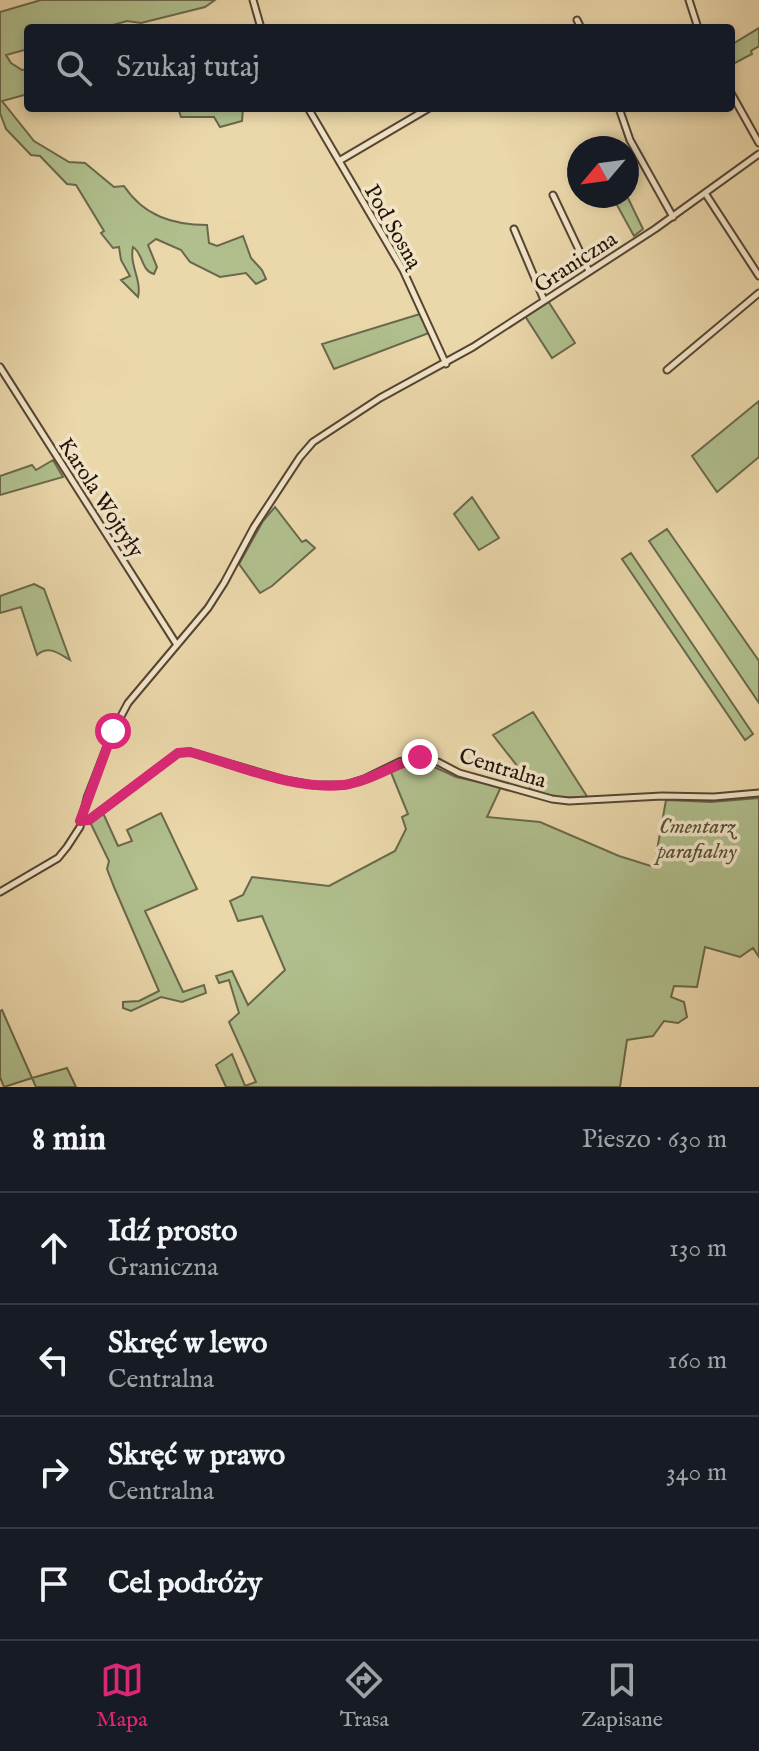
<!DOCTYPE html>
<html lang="pl">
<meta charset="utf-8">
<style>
body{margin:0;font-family:"IM FELL English",serif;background:#20242c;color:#f1f3f6}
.compass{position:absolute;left:567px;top:136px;width:72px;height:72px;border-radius:50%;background:#171b24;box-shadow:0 4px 12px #0003;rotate:241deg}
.stop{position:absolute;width:24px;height:24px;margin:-18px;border:6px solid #db2777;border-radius:50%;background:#fff}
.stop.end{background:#db2777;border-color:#fff;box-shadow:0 2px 8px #0008}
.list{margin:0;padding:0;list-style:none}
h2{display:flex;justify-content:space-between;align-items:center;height:104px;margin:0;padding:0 32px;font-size:34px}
h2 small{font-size:26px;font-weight:400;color:#9ea1a6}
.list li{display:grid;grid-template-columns:52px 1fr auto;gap:24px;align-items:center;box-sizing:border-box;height:112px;padding:0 32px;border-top:2px solid #363941}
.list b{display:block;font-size:30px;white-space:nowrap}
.list p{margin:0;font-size:26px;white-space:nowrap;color:#9ea1a6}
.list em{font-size:26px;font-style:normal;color:#9ea1a6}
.icon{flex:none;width:44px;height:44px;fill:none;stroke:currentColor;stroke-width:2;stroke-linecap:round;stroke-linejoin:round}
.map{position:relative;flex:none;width:759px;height:1087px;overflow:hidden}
.search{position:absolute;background:#171b24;box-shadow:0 4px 12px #0003;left:24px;right:24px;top:24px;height:88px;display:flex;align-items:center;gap:20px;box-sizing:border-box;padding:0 28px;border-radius:8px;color:#9ea1a6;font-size:30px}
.sheet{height:552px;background:#171b24}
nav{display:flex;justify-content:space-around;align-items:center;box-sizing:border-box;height:112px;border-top:2px solid #363941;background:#171b24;font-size:22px;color:#9ea1a6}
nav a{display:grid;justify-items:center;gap:4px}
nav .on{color:#db2777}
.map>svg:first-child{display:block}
</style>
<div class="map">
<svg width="759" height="1087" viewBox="0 0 759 1087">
<rect width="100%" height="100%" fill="#ead7aa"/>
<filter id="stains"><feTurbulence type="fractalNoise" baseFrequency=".0025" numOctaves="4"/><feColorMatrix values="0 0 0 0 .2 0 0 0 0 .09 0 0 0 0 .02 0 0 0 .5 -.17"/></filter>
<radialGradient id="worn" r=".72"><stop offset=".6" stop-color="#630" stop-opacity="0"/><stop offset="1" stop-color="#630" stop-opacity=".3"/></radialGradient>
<!-- green -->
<path fill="#b0bf8d" stroke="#6a684b" stroke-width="2" d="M 41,0 L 215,0 L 205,7 L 141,23 L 127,21 L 102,28 L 28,28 L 28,49 L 6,55 L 11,63 L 22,70 L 28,69 L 28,94 L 2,101 L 34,141 L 69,162 L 85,163 L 114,187 L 124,186 C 144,216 173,225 207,225 L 209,243 L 217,246 L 243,236 L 251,258 L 262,270 L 266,279 L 256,284 L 246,273 L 220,277 L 190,262 L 181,250 L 156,239 L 148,245 L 157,267 L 154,274 C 141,271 143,253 133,247 C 129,265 142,280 138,297 L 121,280 L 130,276 L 121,260 L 119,247 L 113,248 L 101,233 L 104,231 L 76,185 L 67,184 L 40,156 L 31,155 L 6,129 L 0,113 L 0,12 Z
M 759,28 L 759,46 L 751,51 L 752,54 L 731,65 L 731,45 Z
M 178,108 L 243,108 L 242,121 L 220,127 L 214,117 L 181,117 Z
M 612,196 L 627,196 L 643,229 L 634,236 Z
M 548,301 L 575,343 L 552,358 L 525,316 Z
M 420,314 L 429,333 L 334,369 L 322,344 Z
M 759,401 L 759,457 L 717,492 L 692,456 Z
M 53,460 L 63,477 L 0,495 L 0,476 L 32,465 L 36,470 Z
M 472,497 L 499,538 L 479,550 L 454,514 Z
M 275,507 L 302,542 L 306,540 L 315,548 L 272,586 L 260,593 L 239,564 L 263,521 Z
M 667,529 L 759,661 L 759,703 L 649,541 Z
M 631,553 L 753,734 L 745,740 L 622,559 Z
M 34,584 L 44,589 L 70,660 C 58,653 49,645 37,655 L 21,607 L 0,613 L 0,596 Z
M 533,712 L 588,798 L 556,797 L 531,790 L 525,776 L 493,735 Z
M 419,760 L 456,777 L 501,787 L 487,817 L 540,822 L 619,856 L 654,867 L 666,800 L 711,802 L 759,798 L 759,957 L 753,948 L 740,957 L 705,947 L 697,987 L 674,986 L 671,997 L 684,1002 L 687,1017 L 678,1023 L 664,1021 L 653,1036 L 627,1040 L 620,1087 L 226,1087 L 216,1065 L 232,1054 L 245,1086 L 256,1082 L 229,1022 L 239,1013 L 229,980 L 219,983 L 216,976 L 232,971 L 248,1005 L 285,970 L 262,916 L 238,921 L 230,901 L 243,895 L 252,877 L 329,886 L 395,851 L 406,829 L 402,817 L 408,814 L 390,770 Z
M 103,813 L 118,846 L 132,841 L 127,830 L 161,813 L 197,889 L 145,911 L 183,992 L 204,985 L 206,993 L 182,1002 L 161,997 L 131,1011 L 123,1008 L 123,1002 L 139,1001 L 159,991 L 114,887 L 107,869 L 109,861 L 90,822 Z
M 2,1010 L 32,1078 L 67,1068 L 76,1087 L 36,1087 L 32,1078 L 4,1087 L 0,1077 L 0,1011 Z"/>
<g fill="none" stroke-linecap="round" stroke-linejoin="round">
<defs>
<path id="minor" d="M 253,0 L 261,28
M 689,0 L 698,28
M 577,20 L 581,28
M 731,93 L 759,143
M 308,108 L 403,270 L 446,364
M 619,108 L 630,140 L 673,217
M 339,161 L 429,108
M 705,193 L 759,276
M 553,195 L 589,271
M 514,229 L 544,300
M 0,367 L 177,645
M 667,370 L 759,293
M 80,821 L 89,820 L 178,753 L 190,752 L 285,780 L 313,785 L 345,785 L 364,779 L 399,762 L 420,757 L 438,762 L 459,773 L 552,799 L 569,801 L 662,796 L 714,797 L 759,793
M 0,892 L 58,858 L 67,847 L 80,827 L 87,798 L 113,731 L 128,703 L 208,608 L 224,583 L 254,527 L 300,457 L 313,442 L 380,398 L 473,347 L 655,229 L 759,154"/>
</defs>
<!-- minor casing -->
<use href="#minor" stroke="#564331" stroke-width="9"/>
<!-- minor -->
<use href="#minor" stroke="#f1e5c8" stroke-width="5"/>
</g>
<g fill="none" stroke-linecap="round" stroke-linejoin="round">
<!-- route -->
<path stroke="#db2777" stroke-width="10" d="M 113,731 L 80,821 L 89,820 L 178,753 L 190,752 C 238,765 292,790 343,785 C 369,782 394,764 420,757"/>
</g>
<g text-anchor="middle" stroke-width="7" stroke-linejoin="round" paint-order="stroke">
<!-- street labels -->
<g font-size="22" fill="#251209" stroke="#f1e5c8">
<text transform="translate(394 226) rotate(60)" y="8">Pod Sosną</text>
<text transform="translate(575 261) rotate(-33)" y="8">Graniczna</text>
<text transform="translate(102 497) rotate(57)" y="8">Karola Wojtyły</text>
<text transform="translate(503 767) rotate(17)" y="8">Centralna</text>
</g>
<!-- park labels -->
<g font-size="22" font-style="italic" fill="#564f37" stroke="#f1e5c8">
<text x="697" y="833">Cmentarz<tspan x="697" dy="25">parafialny</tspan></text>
</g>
</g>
<rect width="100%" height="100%" filter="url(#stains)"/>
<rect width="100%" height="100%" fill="url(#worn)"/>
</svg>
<svg class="compass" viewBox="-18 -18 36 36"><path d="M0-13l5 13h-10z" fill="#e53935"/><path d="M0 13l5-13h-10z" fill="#9ea1a6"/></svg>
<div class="stop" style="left:113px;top:731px"></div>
<div class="stop end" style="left:420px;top:757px"></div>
<div class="search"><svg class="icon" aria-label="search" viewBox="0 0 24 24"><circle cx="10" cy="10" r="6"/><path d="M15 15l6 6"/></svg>Szukaj tutaj</div>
</div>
<section class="sheet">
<h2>8 min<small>Pieszo · 630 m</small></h2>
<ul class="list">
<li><svg class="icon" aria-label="ahead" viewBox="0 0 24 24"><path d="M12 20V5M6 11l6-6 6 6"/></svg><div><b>Idź prosto</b><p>Graniczna</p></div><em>130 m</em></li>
<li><svg class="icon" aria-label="left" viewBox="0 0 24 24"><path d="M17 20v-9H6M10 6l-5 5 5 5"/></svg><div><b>Skręć w lewo</b><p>Centralna</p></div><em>160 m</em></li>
<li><svg class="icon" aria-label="right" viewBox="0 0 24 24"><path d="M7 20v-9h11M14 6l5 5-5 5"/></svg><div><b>Skręć w prawo</b><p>Centralna</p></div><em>340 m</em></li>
<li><svg class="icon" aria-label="arrive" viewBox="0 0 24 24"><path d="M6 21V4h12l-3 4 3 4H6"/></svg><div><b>Cel podróży</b></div></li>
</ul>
</section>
<nav>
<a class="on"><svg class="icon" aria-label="map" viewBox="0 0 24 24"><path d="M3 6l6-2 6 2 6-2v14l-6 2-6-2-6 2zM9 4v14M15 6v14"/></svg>Mapa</a>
<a><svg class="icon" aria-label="directions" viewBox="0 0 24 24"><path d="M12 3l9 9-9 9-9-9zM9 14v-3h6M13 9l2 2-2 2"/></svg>Trasa</a>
<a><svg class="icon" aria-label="saved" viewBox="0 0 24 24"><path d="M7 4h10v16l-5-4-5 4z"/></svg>Zapisane</a>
</nav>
